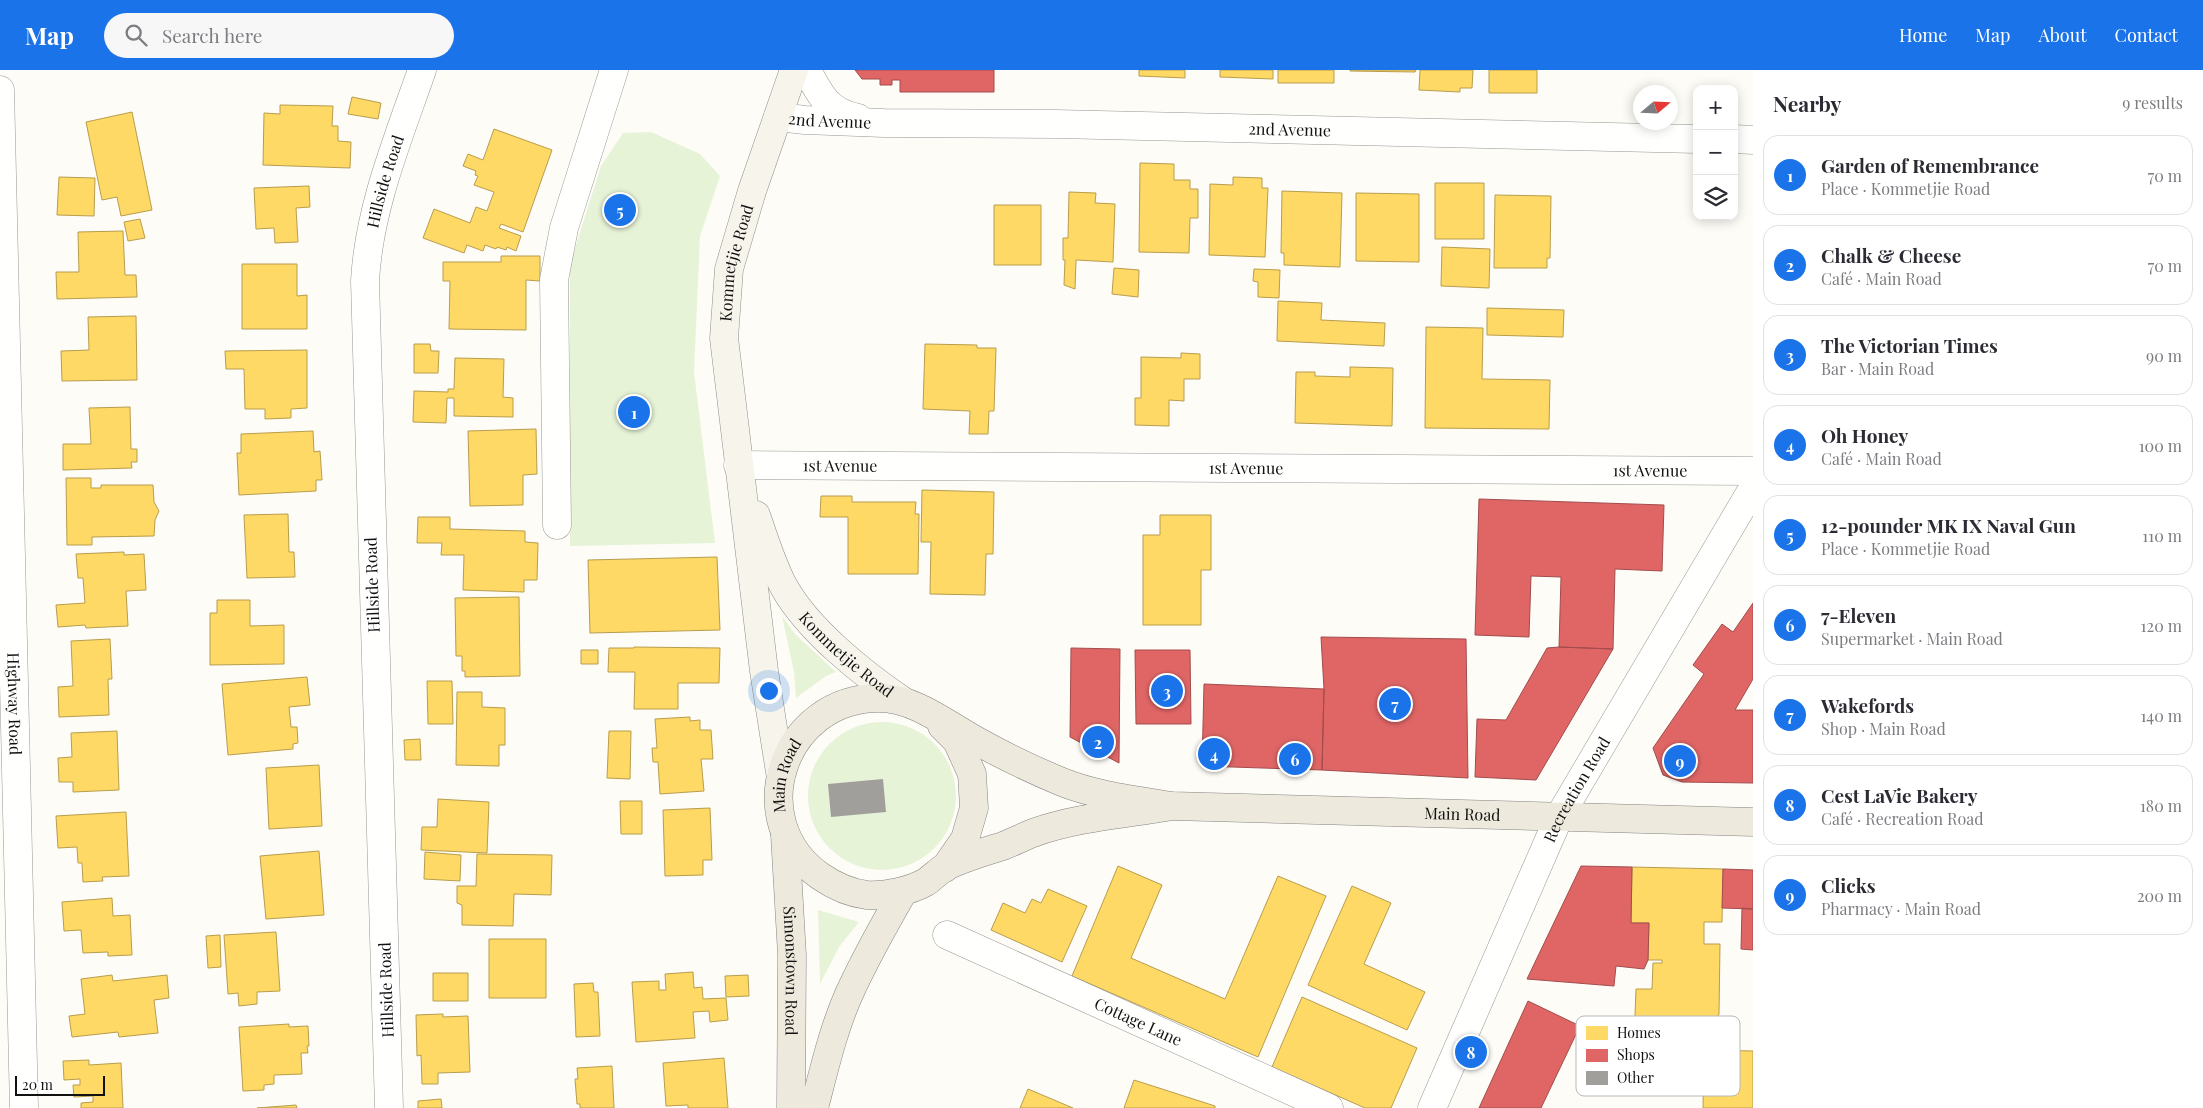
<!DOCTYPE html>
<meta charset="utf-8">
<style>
body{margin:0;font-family:"Playfair Display",serif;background:#f7f7f7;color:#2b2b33}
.controls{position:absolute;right:15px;top:15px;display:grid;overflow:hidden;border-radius:10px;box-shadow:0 2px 12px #0003}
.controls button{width:45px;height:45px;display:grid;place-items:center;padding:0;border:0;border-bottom:1px solid #e1e1e2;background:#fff;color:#2b2b33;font:25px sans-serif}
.compass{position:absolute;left:1633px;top:15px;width:45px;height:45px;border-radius:50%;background:#fff;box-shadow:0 2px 12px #0003;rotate:71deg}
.scale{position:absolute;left:15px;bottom:12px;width:90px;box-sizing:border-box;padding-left:5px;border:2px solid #111;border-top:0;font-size:14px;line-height:18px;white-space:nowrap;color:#111;-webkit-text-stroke:4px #fff;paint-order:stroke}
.you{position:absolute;left:768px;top:620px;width:18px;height:18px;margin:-12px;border:4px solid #fff;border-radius:50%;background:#1a73e8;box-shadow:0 0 0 8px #1a73e833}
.badge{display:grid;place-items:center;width:32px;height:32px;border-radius:50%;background:#1a73e8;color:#fff;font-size:16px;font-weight:700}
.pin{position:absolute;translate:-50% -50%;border:2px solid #fff;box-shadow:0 1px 5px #0006}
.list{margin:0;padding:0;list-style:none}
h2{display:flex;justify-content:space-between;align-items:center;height:65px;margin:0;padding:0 20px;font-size:21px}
h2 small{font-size:16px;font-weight:400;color:#7c7c81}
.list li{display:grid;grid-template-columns:32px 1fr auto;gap:15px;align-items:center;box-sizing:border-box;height:80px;margin:0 10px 10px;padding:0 10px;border:1px solid #e1e1e2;border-radius:15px}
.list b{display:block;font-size:19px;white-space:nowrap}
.list p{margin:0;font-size:16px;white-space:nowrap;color:#7c7c81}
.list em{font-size:16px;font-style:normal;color:#7c7c81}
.icon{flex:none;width:28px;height:28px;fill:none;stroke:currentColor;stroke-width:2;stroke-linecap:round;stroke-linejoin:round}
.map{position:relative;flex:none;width:1753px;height:1038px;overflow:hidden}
header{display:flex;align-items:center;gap:30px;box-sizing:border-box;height:70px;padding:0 25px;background:#1a73e8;color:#fff}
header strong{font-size:24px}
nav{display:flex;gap:28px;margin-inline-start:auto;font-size:18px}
.search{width:350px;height:45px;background:#f7f7f7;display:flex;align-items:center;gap:12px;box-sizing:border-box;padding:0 18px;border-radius:28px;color:#7c7c81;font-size:19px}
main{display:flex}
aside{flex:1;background:#fff}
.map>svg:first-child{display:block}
</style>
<header>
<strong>Map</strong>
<div class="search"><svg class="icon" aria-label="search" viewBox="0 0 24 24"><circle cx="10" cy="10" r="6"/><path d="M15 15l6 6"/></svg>Search here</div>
<nav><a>Home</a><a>Map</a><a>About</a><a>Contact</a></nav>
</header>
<main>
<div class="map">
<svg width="1753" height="1038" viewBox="0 0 1753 1038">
<rect width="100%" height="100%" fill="#fdfcf7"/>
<!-- green -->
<path fill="#e7f3d7" d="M 651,62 L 700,84 L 720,106 L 700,166 L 694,302 L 715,473 L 570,476 L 570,194 L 601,96 L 623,63 Z
M 782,546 L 795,564 L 836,602 L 826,606 L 796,628 L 794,602 Z
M808 726a74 74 0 1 1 148 0a74 74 0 1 1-148 0Z
M 818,840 L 859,852 L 839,877 L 820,914 Z"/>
<!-- homes -->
<path fill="#ffd966" stroke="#b89d4c" d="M 1139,0 L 1185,0 L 1185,8 L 1139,6 Z
M 1220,0 L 1273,0 L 1273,9 L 1220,7 Z
M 1278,0 L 1334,0 L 1334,13 L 1278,13 Z
M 1350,0 L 1416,0 L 1415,2 L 1350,1 Z
M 1420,0 L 1473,0 L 1472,18 L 1460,18 L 1460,22 L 1419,20 Z
M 1489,0 L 1537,0 L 1537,23 L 1489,23 Z
M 352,27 L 381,33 L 378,49 L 348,44 Z
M 280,35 L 333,36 L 332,56 L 338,56 L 338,71 L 351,72 L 350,98 L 263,95 L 264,43 L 280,44 Z
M 132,42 L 152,140 L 121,146 L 117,127 L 102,130 L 86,52 Z
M 494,59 L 552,80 L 523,162 L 501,154 L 499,158 L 521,166 L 516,181 L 507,177 L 506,180 L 497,177 L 496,179 L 485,175 L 483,181 L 467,175 L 464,183 L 423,168 L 434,139 L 470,153 L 476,137 L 487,141 L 494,122 L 474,115 L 478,106 L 475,105 L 476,101 L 463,96 L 468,84 L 483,90 Z
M 1140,93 L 1174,94 L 1174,110 L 1190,110 L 1190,119 L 1198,119 L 1198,148 L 1190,148 L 1189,183 L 1139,182 Z
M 59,107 L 95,108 L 94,146 L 57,145 Z
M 1233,107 L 1262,108 L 1262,118 L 1268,118 L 1265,187 L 1209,185 L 1210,114 L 1233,115 Z
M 1435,113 L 1484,113 L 1484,169 L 1435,169 Z
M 309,116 L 310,137 L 296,138 L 298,172 L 275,173 L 274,158 L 256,159 L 254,118 Z
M 1282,121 L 1342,123 L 1340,197 L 1284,195 L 1284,183 L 1281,183 Z
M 1069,122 L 1096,123 L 1095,133 L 1115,134 L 1113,192 L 1076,190 L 1075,219 L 1064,215 L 1065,190 L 1063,190 L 1063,168 L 1068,168 Z
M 1356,123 L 1419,124 L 1419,192 L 1356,191 Z
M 1495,125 L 1551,126 L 1550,188 L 1547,188 L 1547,198 L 1494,198 Z
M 994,135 L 1041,135 L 1041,195 L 994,195 Z
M 140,149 L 145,168 L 128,171 L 124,152 Z
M 123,161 L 125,205 L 136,205 L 137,227 L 57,229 L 56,202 L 79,202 L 78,162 Z
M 1442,177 L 1490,179 L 1489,218 L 1441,216 Z
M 501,186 L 540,186 L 540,211 L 526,210 L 526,260 L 449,259 L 450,211 L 443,211 L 443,192 L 501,192 Z
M 242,194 L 297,194 L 297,226 L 307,225 L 307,259 L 242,259 Z
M 1114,198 L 1139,200 L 1138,227 L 1112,224 Z
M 1254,199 L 1280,200 L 1279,228 L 1258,227 L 1258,212 L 1253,211 Z
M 1278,231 L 1322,233 L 1321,250 L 1385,253 L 1384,276 L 1277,271 Z
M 1487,238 L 1564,240 L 1563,267 L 1487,265 Z
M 136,246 L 137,310 L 62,311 L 61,281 L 89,280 L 88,247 Z
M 1426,257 L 1483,258 L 1482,309 L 1550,310 L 1549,359 L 1425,358 Z
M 414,274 L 430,274 L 431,281 L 439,281 L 438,303 L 414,303 Z
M 925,274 L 977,275 L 977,278 L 996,278 L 994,341 L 989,341 L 988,364 L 969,364 L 970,341 L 923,339 Z
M 307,280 L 307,338 L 291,339 L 291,348 L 265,349 L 265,339 L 245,339 L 244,299 L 226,299 L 225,281 Z
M 1181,283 L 1200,284 L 1200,309 L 1184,309 L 1184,331 L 1169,330 L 1169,356 L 1135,355 L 1135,328 L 1141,328 L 1141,287 L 1181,288 Z
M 455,288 L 504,289 L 503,327 L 513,328 L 513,347 L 454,346 L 454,328 L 447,328 L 446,353 L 413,352 L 414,321 L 448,322 L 448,319 L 454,319 Z
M 1350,297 L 1393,298 L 1392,356 L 1295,353 L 1296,302 L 1315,302 L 1315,306 L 1350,307 Z
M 130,337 L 131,379 L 137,379 L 137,392 L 131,392 L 132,398 L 63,400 L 63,374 L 91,374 L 89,338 Z
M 536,359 L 537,404 L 523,405 L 523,435 L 470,436 L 468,361 Z
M 313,361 L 314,382 L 320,381 L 322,410 L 316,410 L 316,421 L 239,425 L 237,383 L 241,383 L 241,364 Z
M 66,408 L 91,408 L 91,418 L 101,418 L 101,415 L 153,415 L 154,432 L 159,441 L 155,450 L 154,466 L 92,467 L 92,475 L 67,475 Z
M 922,420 L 994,422 L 993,484 L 986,484 L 985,525 L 930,524 L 931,472 L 921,472 Z
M 821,426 L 852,426 L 852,432 L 916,432 L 915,444 L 919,444 L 918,504 L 848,504 L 848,447 L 820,447 Z
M 288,444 L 289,482 L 294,482 L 295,507 L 247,508 L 244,445 Z
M 1160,445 L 1211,445 L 1211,500 L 1201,500 L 1201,555 L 1143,555 L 1143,465 L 1160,465 Z
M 418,447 L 450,447 L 450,459 L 525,461 L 525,472 L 538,473 L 537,510 L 524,510 L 524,522 L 463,520 L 464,485 L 441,485 L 442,473 L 417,473 Z
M 124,482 L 124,485 L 144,484 L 146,520 L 126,521 L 128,556 L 86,558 L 85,555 L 58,557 L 56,535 L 85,533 L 83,508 L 78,508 L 76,484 Z
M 717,487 L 720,560 L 590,563 L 588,490 Z
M 519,527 L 520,606 L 465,607 L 465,601 L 462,601 L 462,586 L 456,586 L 455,528 Z
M 217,530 L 250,530 L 250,556 L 284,555 L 284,594 L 210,595 L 210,543 L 217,543 Z
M 110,569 L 112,609 L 108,609 L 109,645 L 59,647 L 58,617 L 73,616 L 71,571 Z
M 634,577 L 720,578 L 719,613 L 678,613 L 678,639 L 634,639 L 635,602 L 608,602 L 609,578 L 634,578 Z
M 581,580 L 598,580 L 598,594 L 581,594 Z
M 307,607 L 310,635 L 289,637 L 291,657 L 297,657 L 298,673 L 293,674 L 293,679 L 228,685 L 222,614 Z
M 427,611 L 452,611 L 453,654 L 428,654 Z
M 457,622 L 482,622 L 482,637 L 505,638 L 505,675 L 499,675 L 499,696 L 456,695 Z
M 690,647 L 690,651 L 700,650 L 700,660 L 711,660 L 713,689 L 701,689 L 704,721 L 660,724 L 658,692 L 653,692 L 652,678 L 657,678 L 655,649 Z
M 117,661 L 119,720 L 73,722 L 73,712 L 59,712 L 58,688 L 72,687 L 71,663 Z
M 609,661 L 631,661 L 630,709 L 607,708 Z
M 420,669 L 421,690 L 405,690 L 404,670 Z
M 319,695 L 322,756 L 269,759 L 266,698 Z
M 438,729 L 489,732 L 487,783 L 421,780 L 422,757 L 437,757 Z
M 620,731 L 642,731 L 642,764 L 621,764 Z
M 710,738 L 712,790 L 703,790 L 703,805 L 665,806 L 663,740 Z
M 126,742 L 129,806 L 102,807 L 103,811 L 83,812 L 82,793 L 78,793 L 77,777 L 58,778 L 56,746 Z
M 319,781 L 324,845 L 266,849 L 260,786 Z
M 425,782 L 461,785 L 460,811 L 424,809 Z
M 477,784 L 552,785 L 551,825 L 514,824 L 513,856 L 462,855 L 462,835 L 457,833 L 457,816 L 476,816 Z
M 1118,796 L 1162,815 L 1131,888 L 1225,929 L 1278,806 L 1326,826 L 1258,987 L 1072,906 Z
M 1632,797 L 1723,799 L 1722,852 L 1704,852 L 1704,874 L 1720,874 L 1719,944 L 1713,957 L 1696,969 L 1674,968 L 1671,1024 L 1632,1023 L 1636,919 L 1652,919 L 1653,893 L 1662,893 L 1662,890 L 1648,890 L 1649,853 L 1631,853 Z
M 1352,816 L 1391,833 L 1364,894 L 1425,922 L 1407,960 L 1308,915 Z
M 1048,819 L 1087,836 L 1062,892 L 991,860 L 1003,833 L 1025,843 L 1032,829 L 1041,833 Z
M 112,828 L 113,846 L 130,845 L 132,885 L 108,886 L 108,882 L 83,883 L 81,860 L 64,861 L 62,832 Z
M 276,862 L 280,921 L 257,922 L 257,934 L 239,936 L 238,923 L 228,924 L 224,865 Z
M 220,865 L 221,897 L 208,898 L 206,866 Z
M 489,869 L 546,869 L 546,928 L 489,928 Z
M 693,902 L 694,918 L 702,917 L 703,929 L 726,928 L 728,950 L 710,952 L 709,941 L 693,942 L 695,968 L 636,972 L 632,912 L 659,911 L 659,920 L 666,920 L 665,904 Z
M 433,903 L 468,903 L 468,931 L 433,931 Z
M 112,905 L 113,911 L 167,905 L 169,928 L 154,930 L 158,963 L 119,967 L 118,962 L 72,967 L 69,946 L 85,944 L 81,909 Z
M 748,905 L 749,926 L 726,927 L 725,906 Z
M 593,913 L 594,922 L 598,922 L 600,966 L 576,967 L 574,914 Z
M 1302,927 L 1417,978 L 1391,1038 L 1365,1038 L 1272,997 Z
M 443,944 L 443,947 L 468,946 L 470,1002 L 438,1003 L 438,1014 L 422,1014 L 421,985 L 417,986 L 416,945 Z
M 289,954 L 289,957 L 308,956 L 309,976 L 307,976 L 308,983 L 301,983 L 302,1004 L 274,1005 L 274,1014 L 264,1015 L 264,1020 L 243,1021 L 239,957 Z
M 1704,980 L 1753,981 L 1753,1038 L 1703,1038 Z
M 724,988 L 728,1038 L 688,1038 L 688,1035 L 666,1036 L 663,993 Z
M 89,990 L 89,995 L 121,993 L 123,1038 L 81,1038 L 81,1033 L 93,1032 L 93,1026 L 74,1027 L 73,1015 L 80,1015 L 80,1009 L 64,1010 L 63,991 Z
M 612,996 L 614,1038 L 580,1038 L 580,1034 L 577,1034 L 575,1009 L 578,1009 L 577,998 Z
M 1134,1010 L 1215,1036 L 1215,1038 L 1124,1038 Z
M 1028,1019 L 1073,1038 L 1020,1038 Z
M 441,1029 L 442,1038 L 418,1038 L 418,1031 Z
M 296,1035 L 297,1038 L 257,1038 Z"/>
<!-- shops -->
<path fill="#e06666" stroke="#a24c4c" d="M 855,0 L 994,0 L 994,22 L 900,22 L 900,10 L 892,10 L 892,15 L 880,15 L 880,9 L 862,9 Z
M 1479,429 L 1664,435 L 1662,501 L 1615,499 L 1613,579 L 1559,577 L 1561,507 L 1531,506 L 1529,567 L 1475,565 Z
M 1753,533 L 1753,609 L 1735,640 L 1753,640 L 1753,713 L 1682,712 L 1663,705 L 1653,678 L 1704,604 L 1693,595 L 1722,554 L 1733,562 Z
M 1321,567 L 1466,569 L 1468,708 L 1322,700 L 1324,619 Z
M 1559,577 L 1613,579 L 1536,710 L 1475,707 L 1477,649 L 1506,650 L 1547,578 Z
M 1071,578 L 1120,579 L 1119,693 L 1070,667 Z
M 1135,580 L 1190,580 L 1191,654 L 1136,654 Z
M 1204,614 L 1324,619 L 1322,700 L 1202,696 Z
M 1581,796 L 1632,797 L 1631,853 L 1649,853 L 1648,890 L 1644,899 L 1616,896 L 1614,916 L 1527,909 Z
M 1723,799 L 1753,800 L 1753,839 L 1722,838 Z
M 1742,838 L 1753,839 L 1753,880 L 1741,879 Z
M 1528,931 L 1580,956 L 1541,1038 L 1479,1038 Z"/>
<!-- building -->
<path fill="#a19f9c" d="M 883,709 L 886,742 L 831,747 L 828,714 Z"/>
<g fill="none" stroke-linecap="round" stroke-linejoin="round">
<defs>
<g id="street">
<path d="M 807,0 C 820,25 828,42 858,48"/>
<path id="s1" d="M 0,20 L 24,1038"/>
<path id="s2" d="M 778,47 L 805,50 L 884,53 L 1056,54 L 1697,69"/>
<path d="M 1734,69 L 1753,70"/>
<path id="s3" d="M 738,395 L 1753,401"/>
<path d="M 557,455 L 554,210 L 564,158 L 614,0"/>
<path id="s4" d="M 947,865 L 1329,1038"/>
<path id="s5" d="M 389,1038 L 365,211 C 369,138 398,69 422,0"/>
<path id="s6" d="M 1432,1038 L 1559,747 L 1753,418"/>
</g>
<g id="secondary">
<path id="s7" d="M 756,445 C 764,468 772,495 784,517 C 808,560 862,603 903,631"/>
<path id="s8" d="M 780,702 L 764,601 L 724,268 L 729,199 L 752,121 L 794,0"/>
</g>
<g id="primary">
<path d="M 942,656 L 957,671 L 972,704 L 974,738 L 965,769 L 945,798"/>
<path id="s9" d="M 1172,736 C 1127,744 1077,747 1033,763 C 1023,767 1013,772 1003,776 C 984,782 963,788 945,797 C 939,801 933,807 926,812 C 910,821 886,826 867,825 C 850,823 833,815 820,806 C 741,750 783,628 879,628 C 915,628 946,654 977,671 C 1004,686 1033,700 1062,712 C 1097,726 1136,730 1172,736 L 1753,752"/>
<path id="s10" d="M 785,765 L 792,885 L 791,1038"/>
<path d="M 814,1038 C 824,1000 833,960 849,924 C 865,889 884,855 903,822"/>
</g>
</defs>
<!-- street casing -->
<use href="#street" stroke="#979795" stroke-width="29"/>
<!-- secondary casing -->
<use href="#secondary" stroke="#8e8d8b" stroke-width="29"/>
<!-- primary casing -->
<use href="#primary" stroke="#858482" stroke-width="29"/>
<!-- street -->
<use href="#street" stroke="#fffffe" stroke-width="28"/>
<!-- secondary -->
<use href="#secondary" stroke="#f6f4eb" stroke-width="28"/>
<!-- primary -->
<use href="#primary" stroke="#ede9dc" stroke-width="28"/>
</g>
<g text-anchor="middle" stroke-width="5" stroke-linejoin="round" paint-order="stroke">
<!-- street labels -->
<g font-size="16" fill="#111" stroke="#fff">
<text dy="6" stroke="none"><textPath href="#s2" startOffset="52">2nd Avenue</textPath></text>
<text dy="6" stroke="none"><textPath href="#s2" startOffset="512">2nd Avenue</textPath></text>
<text dy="6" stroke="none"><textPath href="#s5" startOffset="929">Hillside Road</textPath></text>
<text dy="6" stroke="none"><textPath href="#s8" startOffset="514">Kommetjie Road</textPath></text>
<text dy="6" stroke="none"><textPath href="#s3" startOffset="102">1st Avenue</textPath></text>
<text dy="6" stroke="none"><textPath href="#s3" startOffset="508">1st Avenue</textPath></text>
<text dy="6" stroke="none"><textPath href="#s3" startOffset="912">1st Avenue</textPath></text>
<text transform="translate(372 515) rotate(-92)" y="6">Hillside Road</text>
<text dy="6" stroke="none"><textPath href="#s7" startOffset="170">Kommetjie Road</textPath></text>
<text dy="6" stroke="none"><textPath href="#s1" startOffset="614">Highway Road</textPath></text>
<text dy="6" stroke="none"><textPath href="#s9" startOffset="488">Main Road</textPath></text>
<text dy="6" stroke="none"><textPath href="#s6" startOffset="350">Recreation Road</textPath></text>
<text dy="6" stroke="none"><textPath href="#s9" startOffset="1228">Main Road</textPath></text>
<text dy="6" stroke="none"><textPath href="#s10" startOffset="136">Simonstown Road</textPath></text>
<text transform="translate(386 920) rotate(-92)" y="6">Hillside Road</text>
<text dy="6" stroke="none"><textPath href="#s4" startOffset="210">Cottage Lane</textPath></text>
</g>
</g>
<!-- legend -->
<rect x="1576" y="946" width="164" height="80" rx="8" fill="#fff" stroke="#b8b8b8" stroke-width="1"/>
<rect x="1586" y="956" width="22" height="14" fill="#ffd966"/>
<rect x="1586" y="979" width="22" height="13" fill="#e06666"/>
<rect x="1586" y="1001" width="22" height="14" fill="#a19f9c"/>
<g font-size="14" fill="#111">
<text x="1617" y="968">Homes</text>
<text x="1617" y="990">Shops</text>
<text x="1617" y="1013">Other</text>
</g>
</svg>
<div class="controls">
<button>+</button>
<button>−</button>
<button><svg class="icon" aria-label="layers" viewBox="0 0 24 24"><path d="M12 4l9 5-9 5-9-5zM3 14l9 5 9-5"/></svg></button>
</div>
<svg class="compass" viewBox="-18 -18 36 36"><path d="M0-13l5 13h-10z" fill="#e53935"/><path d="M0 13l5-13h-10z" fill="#7c7c81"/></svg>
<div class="scale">20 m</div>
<div class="you"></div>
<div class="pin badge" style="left:634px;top:342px">1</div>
<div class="pin badge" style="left:1098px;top:672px">2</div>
<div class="pin badge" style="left:1167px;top:621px">3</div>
<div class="pin badge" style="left:1214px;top:684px">4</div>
<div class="pin badge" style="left:620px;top:140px">5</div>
<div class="pin badge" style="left:1295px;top:689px">6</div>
<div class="pin badge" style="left:1395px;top:634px">7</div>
<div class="pin badge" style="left:1471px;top:982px">8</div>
<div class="pin badge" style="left:1680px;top:691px">9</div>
</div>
<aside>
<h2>Nearby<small>9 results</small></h2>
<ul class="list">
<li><span class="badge">1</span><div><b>Garden of Remembrance</b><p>Place · Kommetjie Road</p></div><em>70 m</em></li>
<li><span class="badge">2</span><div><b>Chalk &amp; Cheese</b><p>Café · Main Road</p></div><em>70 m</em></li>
<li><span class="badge">3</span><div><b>The Victorian Times</b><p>Bar · Main Road</p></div><em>90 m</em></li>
<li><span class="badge">4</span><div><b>Oh Honey</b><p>Café · Main Road</p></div><em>100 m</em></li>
<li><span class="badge">5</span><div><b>12-pounder MK IX Naval Gun</b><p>Place · Kommetjie Road</p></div><em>110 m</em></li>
<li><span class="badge">6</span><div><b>7-Eleven</b><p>Supermarket · Main Road</p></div><em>120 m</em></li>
<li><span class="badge">7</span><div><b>Wakefords</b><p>Shop · Main Road</p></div><em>140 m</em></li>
<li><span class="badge">8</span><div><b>Cest LaVie Bakery</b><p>Café · Recreation Road</p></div><em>180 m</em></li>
<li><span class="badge">9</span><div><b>Clicks</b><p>Pharmacy · Main Road</p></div><em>200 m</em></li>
</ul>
</aside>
</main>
